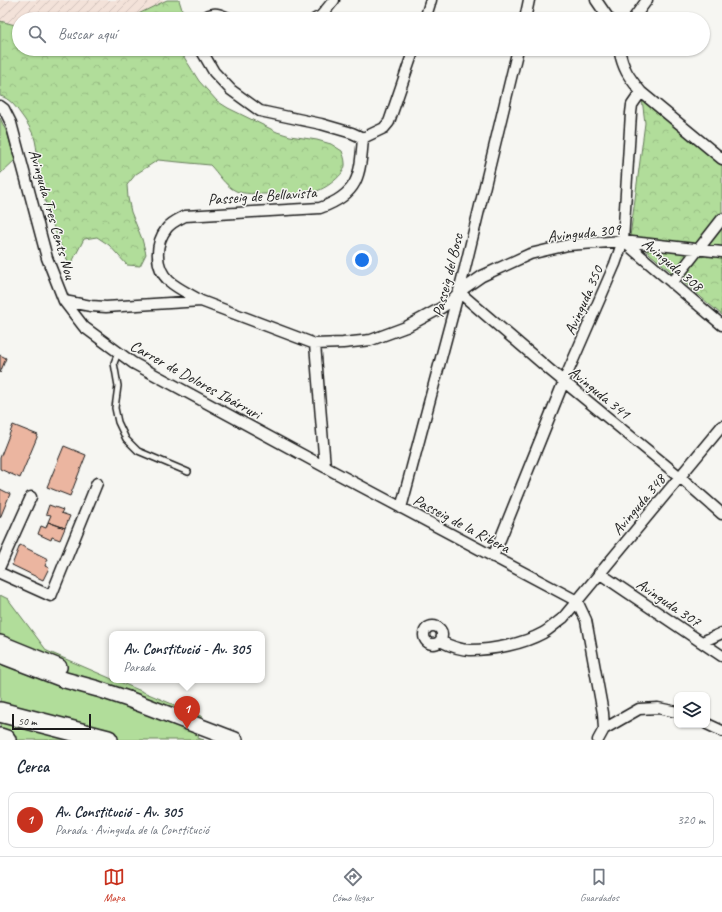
<!DOCTYPE html>
<html lang="es">
<meta charset="utf-8">
<style>
body{margin:0;font-family:Caveat,sans-serif;background:#f2f2f3;color:#1f2937}
.controls{position:absolute;right:12px;bottom:12px;display:grid;overflow:hidden;border-radius:8px;box-shadow:0 1px 3px #0004}
.controls button{width:36px;height:36px;display:grid;place-items:center;padding:0;border:0;border-bottom:1px solid #e0e1e3;background:#fff;color:#1f2937;font:20px sans-serif}
.scale{position:absolute;left:12px;bottom:10px;width:79px;box-sizing:border-box;padding-left:4px;border:2px solid #1c1c1c;border-top:0;font-size:11px;line-height:14px;white-space:nowrap;color:#1c1c1c;-webkit-text-stroke:3px #f6f6f2;paint-order:stroke}
.you{position:absolute;left:362px;top:260px;width:14px;height:14px;margin:-10px;border:3px solid #fff;border-radius:50%;background:#1a73e8;box-shadow:0 0 0 6px #1a73e833}
.badge{display:grid;place-items:center;width:26px;height:26px;border-radius:50%;background:#c8321e;color:#fff;font-size:13px;font-weight:700}
.pin{position:absolute;translate:-50% -33px;filter:drop-shadow(0 1px 2px #0008)}
.pin::after{content:'';position:absolute;top:21px;width:14px;height:12px;background:inherit;clip-path:polygon(0 0,100% 0,50% 100%)}
.popup{position:absolute;left:109px;top:631px;width:156px;height:52px;box-sizing:border-box;display:grid;place-content:center;border-radius:8px;background:#fff;filter:drop-shadow(0 1px 3px #0005);font-size:13px;white-space:nowrap;color:#747a83}
.popup b{font-size:15px;color:#1f2937}
.popup::after{content:'';position:absolute;left:50%;top:100%;margin-left:-8px;border:8px solid transparent;border-top-color:#fff}
.list{margin:0;padding:0;list-style:none}
h2{display:flex;justify-content:space-between;align-items:center;height:52px;margin:0;padding:0 16px;font-size:17px}
h2 small{font-size:13px;font-weight:400;color:#747a83}
.list li{display:grid;grid-template-columns:26px 1fr auto;gap:12px;align-items:center;box-sizing:border-box;height:56px;margin:0 8px 8px;padding:0 8px;border:1px solid #e0e1e3;border-radius:8px}
.list b{display:block;font-size:15px;white-space:nowrap}
.list p{margin:0;font-size:13px;white-space:nowrap;color:#747a83}
.list em{font-size:13px;font-style:normal;color:#747a83}
.icon{flex:none;width:22px;height:22px;fill:none;stroke:currentColor;stroke-width:2;stroke-linecap:round;stroke-linejoin:round}
.map{position:relative;flex:none;width:722px;height:740px;overflow:hidden}
.search{position:absolute;background:#fff;box-shadow:0 1px 3px #0004;left:12px;right:12px;top:12px;height:44px;display:flex;align-items:center;gap:10px;box-sizing:border-box;padding:0 14px;border-radius:22px;color:#747a83;font-size:15px}
.sheet{height:116px;background:#fff}
nav{display:flex;justify-content:space-around;align-items:center;box-sizing:border-box;height:56px;border-top:1px solid #e0e1e3;background:#fff;font-size:11px;color:#747a83}
nav a{display:grid;justify-items:center;gap:2px}
nav .on{color:#c8321e}
.map>svg:first-child{display:block}
</style>
<div class="map">
<svg width="722" height="740" viewBox="0 0 722 740">
<defs>
<pattern id="industrial-furrows" width="10" height="10" patternUnits="userSpaceOnUse"><rect width="10" height="10" fill="#f3e2d9"/><path d="M-1 1l2-2M0 10L10 0M9 11l2-2" fill="none" stroke="#d0c1ba"/></pattern>
<pattern id="forest-crowns" width="20" height="18" patternUnits="userSpaceOnUse"><rect width="20" height="18" fill="#b1dd9a"/><path d="M2 6a3 3 0 1 1 6 0M12 15a3 3 0 1 1 6 0" fill="none" stroke="#98bd84"/></pattern>
</defs>
<rect width="100%" height="100%" fill="#f6f6f2"/>
<filter id="ink" filterUnits="userSpaceOnUse"><feTurbulence type="fractalNoise" baseFrequency=".025" numOctaves="2"/><feDisplacementMap in="SourceGraphic" scale="8" xChannelSelector="R" yChannelSelector="G"/><feConvolveMatrix kernelMatrix="1 2 1 2 8 2 1 2 1" color-interpolation-filters="sRGB"/></filter>
<g filter="url(#ink)">
<!-- industrial -->
<path fill="url(#industrial-furrows)" d="M 0,0 L 167,0 L 128,19 L 19,19 L 19,26 L 0,21 Z"/>
<!-- green -->
<path fill="#b1dd9a" stroke="#667c5b" d="M 0,118 L 8,135 L 15,160 L 0,174 Z
M 0,595 L 8,599 L 47,651 L 112,679 L 112,680 L 115,680 L 203,717 L 198,738 L 204,740 L 0,740 Z"/>
<!-- forest -->
<path fill="url(#forest-crowns)" stroke="#667c5b" d="M 167,0 L 179,0 L 185,19 L 128,19 Z
M 0,21 L 19,26 L 19,49 L 182,49 L 184,57 L 199,81 L 217,101 L 228,108 L 277,132 L 290,136 L 317,140 L 331,144 L 342,151 C 343,154 345,159 345,163 C 346,169 340,176 335,180 C 315,198 292,196 266,194 C 258,194 243,194 236,191 C 225,186 218,173 210,165 L 158,160 L 136,174 L 127,185 L 128,198 L 131,212 L 142,239 L 146,254 L 140,266 L 127,265 L 109,245 L 97,237 L 84,239 L 70,266 C 59,243 50,219 43,194 C 38,177 39,158 35,140 C 32,130 26,121 20,113 C 15,106 9,98 0,96 Z
M 642,99 L 722,166 L 722,315 L 630,237 L 645,123 Z"/>
<!-- building -->
<path fill="#ebb5a0" stroke="#1c1c1c" d="M 0,355 L 6,358 L 0,373 Z
M 13,425 L 38,435 L 20,478 L 0,469 L 0,458 Z
M 64,446 L 86,455 L 70,496 L 47,487 Z
M 0,489 L 10,494 L 0,518 Z
M 49,505 L 63,510 L 61,513 L 70,516 L 65,528 L 48,522 L 51,515 L 46,514 Z
M 48,522 L 65,528 L 60,540 L 52,537 L 51,540 L 38,534 L 41,526 L 46,528 Z
M 20,545 L 48,559 L 45,566 L 49,568 L 43,580 L 12,565 Z"/>
<g fill="none" stroke-linecap="round" stroke-linejoin="round">
<defs>
<path id="lane" d="M 118,353 L 114,363 L 118,386 L 115,408 L 118,422 L 126,439 L 138,451 L 188,472"/>
<path id="street" d="M 596,0 L 609,19
M 202,19 C 214,10 219,14 231,19
M 315,19 L 321,16 L 334,0
M 425,19 L 431,0
M 525,19 L 529,0
M 633,19 L 647,0
M 202,49 L 203,53 L 214,72 L 231,90 L 260,111 L 321,124 L 352,133 L 363,138
M 619,49 C 623,69 628,76 641,92 L 722,159
M 0,106 L 4,109 L 11,123 L 47,258 L 64,301 L 91,306 L 106,307 L 201,301 L 315,344 L 343,343 L 371,340 L 406,327 L 441,308 L 450,302 L 459,292 L 482,276 L 530,254 L 568,245 L 623,241 L 722,252
M 363,138 L 384,128 L 389,122 L 414,49
M 623,241 L 722,325
M 672,283 L 722,219
M 459,292 L 551,371 L 680,477 L 722,514
M 64,301 L 84,327 L 133,363 L 336,473 L 577,601 L 586,620 L 603,713 L 604,729
M 201,301 C 190,294 178,289 169,281 C 154,267 155,243 167,228 C 172,222 179,219 185,216 L 320,208 C 359,194 360,176 363,138
M 315,344 L 325,467
M 401,508 L 465,268 L 518,49
M 493,557 L 564,381 L 615,264 L 623,241 L 631,113 L 632,105 L 641,92
M 0,566 L 31,497
M 0,573 L 51,596 L 97,483
M 599,573 L 722,656
M424 635a9 9 0 1 1 18 0a9 9 0 1 1-18 0Z
M 440,641 C 450,646 460,650 470,650 C 493,650 523,644 543,633 C 550,629 556,623 563,618 L 722,426
M 702,642 L 722,633
M 707,724 L 722,731
M 598,740 L 604,729 L 639,709 L 658,708 L 677,712"/>
<path id="secondary" d="M 0,643 L 59,667
M 0,655 L 65,680 L 98,689 L 128,699 L 235,740"/>
<path id="highway" d="M 0,712 L 108,740
M 0,738 L 6,740"/>
</defs>
<!-- lane casing -->
<use href="#lane" stroke="#1c1c1c" stroke-width="8"/>
<!-- street casing -->
<use href="#street" stroke="#1c1c1c" stroke-width="13"/>
<!-- secondary casing -->
<use href="#secondary" stroke="#1c1c1c" stroke-width="18"/>
<!-- highway casing -->
<use href="#highway" stroke="#1c1c1c" stroke-width="22"/>
<!-- lane -->
<use href="#lane" stroke="#f6f6f2" stroke-width="5"/>
<!-- street -->
<use href="#street" stroke="#f6f6f2" stroke-width="10"/>
<!-- secondary -->
<use href="#secondary" stroke="#f6f6f2" stroke-width="15"/>
<!-- highway -->
<use href="#highway" stroke="#f6f6f2" stroke-width="19"/>
</g>
</g>
<g text-anchor="middle" stroke-width="3" stroke-linejoin="round" paint-order="stroke">
<!-- street labels -->
<g font-size="16" fill="#1c1c1c" stroke="#f6f6f2">
<text transform="translate(262 195) rotate(-4)" y="6">Passeig de Bellavista</text>
<text transform="translate(53 214) rotate(74)" y="6">Avinguda Tres Cents Nou</text>
<text transform="translate(584 232) rotate(-6)" y="6">Avinguda 309</text>
<text transform="translate(673 264) rotate(40)" y="6">Avinguda 308</text>
<text transform="translate(447 275) rotate(-76)" y="6">Passeig del Bosc</text>
<text transform="translate(583 300) rotate(-66)" y="6">Avinguda 350</text>
<text transform="translate(196 379) rotate(29)" y="6">Carrer de Dolores Ibárruri</text>
<text transform="translate(600 392) rotate(39)" y="6">Avinguda 341</text>
<text transform="translate(638 504) rotate(-50)" y="6">Avinguda 348</text>
<text transform="translate(462 523) rotate(28)" y="6">Passeig de la Ribera</text>
<text transform="translate(669 602) rotate(34)" y="6">Avinguda 307</text>
</g>
</g>
</svg>
<div class="controls">
<button><svg class="icon" aria-label="layers" viewBox="0 0 24 24"><path d="M12 4l9 5-9 5-9-5zM3 14l9 5 9-5"/></svg></button>
</div>
<div class="scale">50 m</div>
<div class="you"></div>
<div class="pin badge" style="left:187px;top:729px">1</div>
<div class="popup"><b>Av. Constitució - Av. 305</b>Parada</div>
<div class="search"><svg class="icon" aria-label="search" viewBox="0 0 24 24"><circle cx="10" cy="10" r="6"/><path d="M15 15l6 6"/></svg>Buscar aquí</div>
</div>
<section class="sheet">
<h2>Cerca<small></small></h2>
<ul class="list">
<li><span class="badge">1</span><div><b>Av. Constitució - Av. 305</b><p>Parada · Avinguda de la Constitució</p></div><em>320 m</em></li>
</ul>
</section>
<nav>
<a class="on"><svg class="icon" aria-label="map" viewBox="0 0 24 24"><path d="M3 6l6-2 6 2 6-2v14l-6 2-6-2-6 2zM9 4v14M15 6v14"/></svg>Mapa</a>
<a><svg class="icon" aria-label="directions" viewBox="0 0 24 24"><path d="M12 3l9 9-9 9-9-9zM9 14v-3h6M13 9l2 2-2 2"/></svg>Cómo llegar</a>
<a><svg class="icon" aria-label="saved" viewBox="0 0 24 24"><path d="M7 4h10v16l-5-4-5 4z"/></svg>Guardados</a>
</nav>
